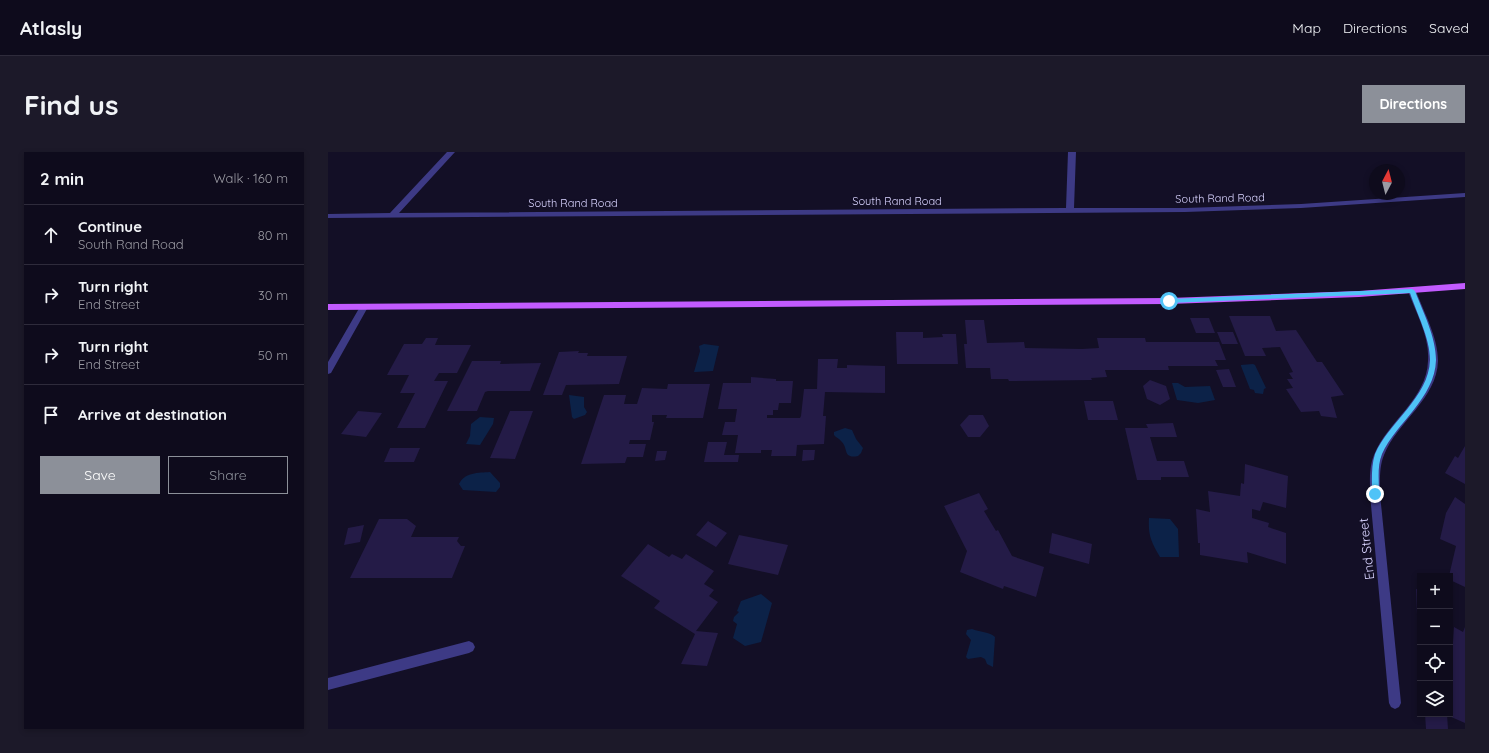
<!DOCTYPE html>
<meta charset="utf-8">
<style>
body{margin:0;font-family:Quicksand,sans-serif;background:#1c1929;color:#f1f3f6}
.controls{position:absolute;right:12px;bottom:12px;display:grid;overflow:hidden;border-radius:0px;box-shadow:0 2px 6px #0003}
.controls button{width:36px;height:36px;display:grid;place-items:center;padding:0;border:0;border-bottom:1px solid #2e2b3b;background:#0e0b1c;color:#f1f3f6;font:20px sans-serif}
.compass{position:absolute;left:1041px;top:12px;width:36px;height:36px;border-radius:50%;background:#0e0b1c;box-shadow:0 2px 6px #0003;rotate:7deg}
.stop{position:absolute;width:12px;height:12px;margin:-9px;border:3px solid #4fc3f7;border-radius:50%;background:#fff}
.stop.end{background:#4fc3f7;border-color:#fff;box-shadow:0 1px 4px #0008}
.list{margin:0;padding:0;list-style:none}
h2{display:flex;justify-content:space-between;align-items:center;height:52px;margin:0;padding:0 16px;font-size:17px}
h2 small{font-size:13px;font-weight:400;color:#9b9ba3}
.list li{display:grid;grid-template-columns:26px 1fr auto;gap:12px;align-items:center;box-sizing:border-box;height:60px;padding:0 16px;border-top:1px solid #2e2b3b}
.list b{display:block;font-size:15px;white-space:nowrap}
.list p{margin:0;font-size:13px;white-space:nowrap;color:#9b9ba3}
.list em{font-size:13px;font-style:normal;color:#9b9ba3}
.actions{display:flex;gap:8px;padding:12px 16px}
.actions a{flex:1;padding:9px 0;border:1px solid #8c9099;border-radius:0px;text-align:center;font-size:14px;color:#8c9099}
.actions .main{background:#8c9099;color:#fff}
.icon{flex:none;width:22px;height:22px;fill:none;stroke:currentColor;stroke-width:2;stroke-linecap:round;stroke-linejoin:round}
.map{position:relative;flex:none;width:1137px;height:577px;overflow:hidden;border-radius:0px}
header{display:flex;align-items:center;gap:24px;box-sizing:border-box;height:56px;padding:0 20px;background:#0e0b1c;border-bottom:1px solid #2e2b3b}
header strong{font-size:19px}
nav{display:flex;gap:22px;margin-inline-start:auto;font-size:14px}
.intro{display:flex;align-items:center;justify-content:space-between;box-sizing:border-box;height:96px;padding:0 24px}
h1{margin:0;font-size:28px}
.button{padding:10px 18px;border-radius:0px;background:#8c9099;color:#fff;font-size:14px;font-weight:700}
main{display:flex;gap:24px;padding:0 24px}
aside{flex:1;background:#0e0b1c;border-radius:0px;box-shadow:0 2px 6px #0003}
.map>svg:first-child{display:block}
</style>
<header>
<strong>Atlasly</strong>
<nav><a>Map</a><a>Directions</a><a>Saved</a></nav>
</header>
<div class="intro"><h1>Find us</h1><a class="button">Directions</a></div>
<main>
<aside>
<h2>2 min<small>Walk · 160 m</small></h2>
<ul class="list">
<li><svg class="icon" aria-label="ahead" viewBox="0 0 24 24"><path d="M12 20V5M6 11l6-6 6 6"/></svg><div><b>Continue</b><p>South Rand Road</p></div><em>80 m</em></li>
<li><svg class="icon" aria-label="right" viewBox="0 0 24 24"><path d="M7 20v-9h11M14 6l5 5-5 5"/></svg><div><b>Turn right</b><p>End Street</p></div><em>30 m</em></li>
<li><svg class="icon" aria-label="right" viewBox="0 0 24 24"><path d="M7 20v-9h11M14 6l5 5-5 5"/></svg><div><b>Turn right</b><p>End Street</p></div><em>50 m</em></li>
<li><svg class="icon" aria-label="arrive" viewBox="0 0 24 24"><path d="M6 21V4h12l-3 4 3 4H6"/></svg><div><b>Arrive at destination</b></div></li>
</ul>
<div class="actions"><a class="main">Save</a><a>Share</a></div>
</aside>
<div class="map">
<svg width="1137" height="577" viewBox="0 0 1137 577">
<rect width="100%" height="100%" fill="#130f26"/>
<!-- water -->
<path fill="#0c2248" d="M 376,192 L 391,194 L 385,219 L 367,220 L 366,220 L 372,199 L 371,194 Z
M 925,212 L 927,213 L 938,236 L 936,237 L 935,242 L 927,241 L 926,238 L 922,237 L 913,214 L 913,213 Z
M 844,231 L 850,231 L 857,235 L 882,234 L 887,248 L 870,251 L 849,248 Z
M 241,243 L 256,245 L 256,255 L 259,260 L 257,263 L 246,267 L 244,265 Z
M 152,265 L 166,266 L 165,272 L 152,293 L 138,292 L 142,284 L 143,272 Z
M 517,276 L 524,278 L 528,287 L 535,296 L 533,301 L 530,304 C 514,307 521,296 513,289 C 511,286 508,286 506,283 L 506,280 Z
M 162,320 L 172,331 L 172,335 L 168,340 L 135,338 L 131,332 C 137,320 150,321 162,320 Z
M 821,366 L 842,367 L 850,377 L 851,405 L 832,405 C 823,390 820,383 821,366 Z
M 433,442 L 444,451 L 433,490 L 417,494 L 405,486 L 409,472 L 405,469 L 406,465 L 411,460 L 409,459 L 413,449 Z
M 644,477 C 651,480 662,480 667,485 L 665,515 L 659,512 L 657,507 L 653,505 L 640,507 L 638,505 L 643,488 L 638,482 L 639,478 Z"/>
<!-- building -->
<path fill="#241b47" d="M 901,164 L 942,164 L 948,179 L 968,178 L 989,210 L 994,210 L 1016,243 L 1003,245 L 1009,266 L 993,264 L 991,259 L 973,260 L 958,237 L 965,236 L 959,227 L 965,227 L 961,221 L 965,220 L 952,195 L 934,196 L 938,204 L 917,204 Z
M 862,166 L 881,166 L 887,181 L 868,181 Z
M 637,168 L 656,168 L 659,191 L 696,190 L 697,196 L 754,197 L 771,196 L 769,186 L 817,186 L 818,190 L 891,190 L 898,208 L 887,208 L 890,214 L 840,214 L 841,218 L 777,218 L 779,225 L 763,226 L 764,228 L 681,229 L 680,227 L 663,227 L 662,216 L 638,216 L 636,192 L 639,192 Z
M 568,180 L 595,180 L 595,186 L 615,185 L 614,182 L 628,182 L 630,212 L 569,212 Z
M 889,180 L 905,180 L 910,192 L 894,192 Z
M 98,186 L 110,186 L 107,193 L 143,193 L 129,221 L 111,221 L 106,229 L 120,229 L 97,276 L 69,276 L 87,241 L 72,241 L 81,223 L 59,223 L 76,192 L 94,192 Z
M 251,199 L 250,201 L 260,201 L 259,204 L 299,204 L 291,232 L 238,233 L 234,243 L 215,243 L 231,200 Z
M 490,207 L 510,207 L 509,216 L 519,216 L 519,213 L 557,214 L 557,241 L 497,240 L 495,264 L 498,264 L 496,292 L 469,293 L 468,304 L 443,304 L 444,298 L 433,298 L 433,301 L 407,301 L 410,283 L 394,283 L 397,270 L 407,270 L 409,257 L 390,257 L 395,231 L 423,231 L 423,225 L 448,227 L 448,229 L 465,229 L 463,251 L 451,251 L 450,258 L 445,258 L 445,263 L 439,263 L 439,266 L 472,266 L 473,264 L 476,237 L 489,237 Z
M 144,209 L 173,209 L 172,212 L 213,211 L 202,239 L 160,239 L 157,240 L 149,259 L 119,259 Z
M 901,217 L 908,235 L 895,235 L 888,218 Z
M 822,228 L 838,234 L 842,247 L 832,253 L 819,247 L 815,234 Z
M 340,232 L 382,232 L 375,266 L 338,266 L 339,263 L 324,263 L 324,270 L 326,270 L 322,288 L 302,288 L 301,292 L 318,292 L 315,305 L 299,305 L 297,311 L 253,312 L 276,243 L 298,243 L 296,252 L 309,252 L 314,236 L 339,237 Z
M 756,249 L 785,249 L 790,268 L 760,268 Z
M 30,259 L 54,261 L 38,285 L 13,282 Z
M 182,259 L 205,259 L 187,307 L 162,306 Z
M 641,263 L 655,263 L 661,274 L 652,285 L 640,285 L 632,273 Z
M 845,271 L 849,285 L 822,285 L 829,309 L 856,309 L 861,325 L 833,325 L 833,328 L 809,328 L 797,276 L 820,276 L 818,272 Z
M 380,290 L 399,290 L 396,303 L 411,303 L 410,310 L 376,310 Z
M 1137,294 L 1137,332 L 1117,321 L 1127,304 L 1130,306 Z
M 62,296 L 92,296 L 86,310 L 56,310 Z
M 475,298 L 487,298 L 486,308 L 474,309 Z
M 329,299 L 339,299 L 337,308 L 327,309 Z
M 917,312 L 960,324 L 958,356 L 935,350 L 932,359 L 924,357 L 924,366 L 941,371 L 940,375 L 958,381 L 958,412 L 919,400 L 920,411 L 872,403 L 872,391 L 870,391 L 868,357 L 882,360 L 880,339 L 912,344 L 913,331 L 916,332 Z
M 651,341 L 660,357 L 656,359 L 668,379 L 670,378 L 684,404 L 716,415 L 708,445 L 676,434 L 675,437 L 632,420 L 639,399 L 616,354 Z
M 1127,345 L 1137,352 L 1137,435 L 1122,428 L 1121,424 L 1128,394 L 1112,387 L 1118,361 Z
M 51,367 L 79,367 L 88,374 L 83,385 L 131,385 L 129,389 L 133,394 L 137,394 L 124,426 L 22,426 Z
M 380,369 L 399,381 L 388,395 L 368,383 Z
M 36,373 L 32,390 L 16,393 L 20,376 Z
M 724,381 L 764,392 L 761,412 L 721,401 Z
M 411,383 L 460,393 L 450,423 L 400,412 Z
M 320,392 L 341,405 L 344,402 L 354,407 L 358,402 L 386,419 L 376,432 L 386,438 L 381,444 L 390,450 L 368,479 L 390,481 L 379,514 L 353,512 L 367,482 L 326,456 L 332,449 L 293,424 Z
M 1088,437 L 1092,438 L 1092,463 L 1089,463 Z
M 1126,475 L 1135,480 L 1137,475 L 1137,571 L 1121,564 L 1125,522 L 1122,521 L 1122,504 L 1124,505 Z
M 1097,562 L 1119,562 L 1120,577 L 1098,577 Z"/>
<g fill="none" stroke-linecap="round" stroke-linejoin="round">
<!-- minor -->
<path fill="#3d3a85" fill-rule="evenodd" d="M 119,0 L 127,0 L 71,61 L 738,56 L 740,0 L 748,0 L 746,56 L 857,56 L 973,52 L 1137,41 L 1137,45 L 973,56 L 857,60 L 0,66 L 0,62 L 62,61 Z
M 1084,136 L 1088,139 C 1096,161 1110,185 1110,209 C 1109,247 1069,270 1056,303 C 1051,315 1052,329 1052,342 L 1073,551 L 1071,555 L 1067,557 L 1063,555 L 1061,551 L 1042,342 C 1042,329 1041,315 1046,303 C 1059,270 1099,247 1100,209 C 1102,185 1088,161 1080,139 Z
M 36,152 L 40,155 L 3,221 L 0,222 L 0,210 L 33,153 Z
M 141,489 L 145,491 L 147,495 L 145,499 L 141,501 L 0,538 L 0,526 Z"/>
<!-- major -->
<path fill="#c25bff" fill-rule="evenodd" d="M 1137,131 L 1137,137 L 1031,145 L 841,152 L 0,158 L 0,152 L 841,146 L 1031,139 Z"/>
</g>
<!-- route -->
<path fill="#4fc3f7" d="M 1084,137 L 1087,139 C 1095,160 1108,185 1108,208 C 1107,246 1068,271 1054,302 C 1049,314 1051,329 1051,342 L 1047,345 L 1044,342 C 1044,329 1043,314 1047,302 C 1061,270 1101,245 1102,208 C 1102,186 1089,162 1082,141 L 841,151 L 838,149 L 841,147 Z"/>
<g text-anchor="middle" stroke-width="3" stroke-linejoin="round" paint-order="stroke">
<!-- far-street labels -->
<g font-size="11" fill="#d9d4ff" stroke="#130f26">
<text transform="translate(892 46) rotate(-1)" y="4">South Rand Road</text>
<text x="569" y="53">South Rand Road</text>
<text x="245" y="55">South Rand Road</text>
</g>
<!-- street labels -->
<g font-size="13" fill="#d9d4ff" stroke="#130f26">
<text transform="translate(1038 397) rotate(-96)" y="5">End Street</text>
</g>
</g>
</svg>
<div class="controls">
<button>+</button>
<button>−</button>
<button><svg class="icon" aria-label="locate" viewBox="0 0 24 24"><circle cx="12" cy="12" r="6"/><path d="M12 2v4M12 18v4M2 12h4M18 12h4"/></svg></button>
<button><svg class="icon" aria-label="layers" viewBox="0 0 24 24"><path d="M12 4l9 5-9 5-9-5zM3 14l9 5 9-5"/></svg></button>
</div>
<svg class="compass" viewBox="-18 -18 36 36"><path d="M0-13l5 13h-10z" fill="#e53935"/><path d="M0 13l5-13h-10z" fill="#9b9ba3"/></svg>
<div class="stop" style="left:841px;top:149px"></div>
<div class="stop end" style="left:1047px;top:342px"></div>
</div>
</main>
